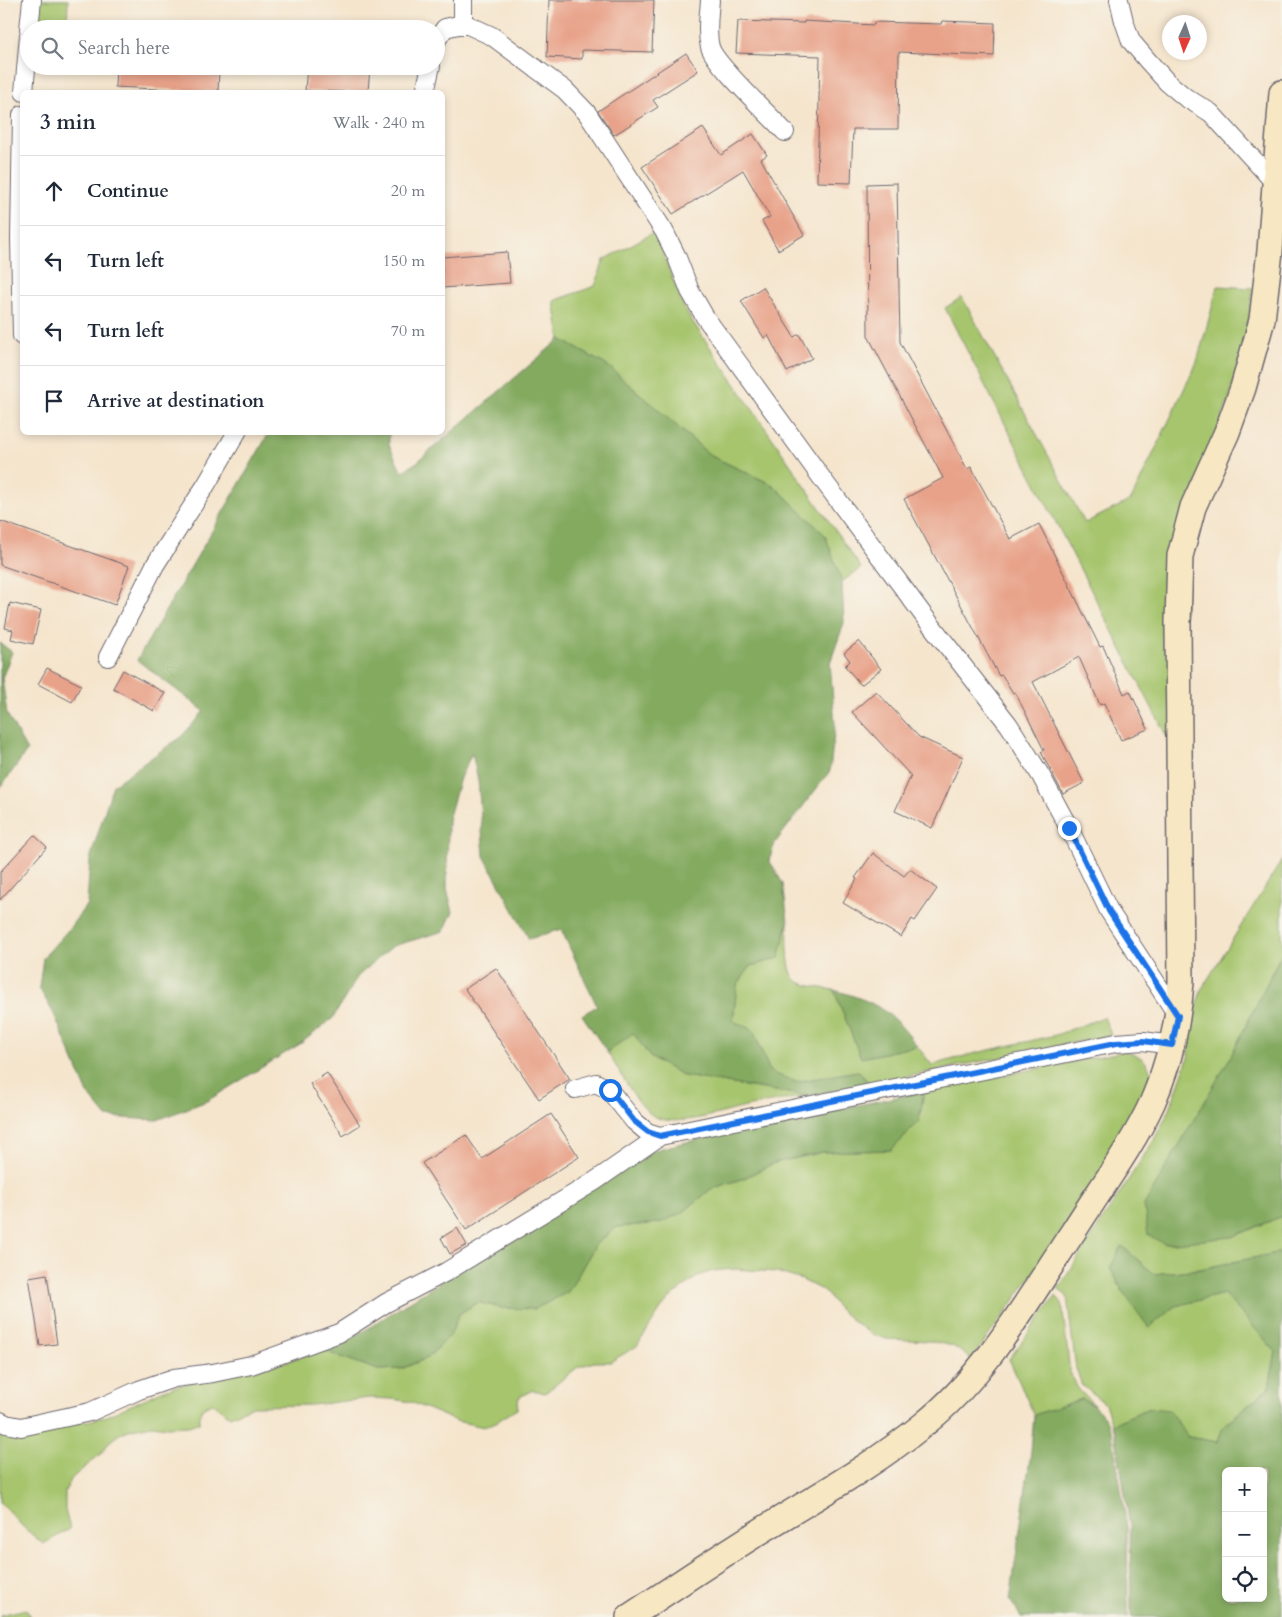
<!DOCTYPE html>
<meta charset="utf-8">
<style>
body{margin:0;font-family:Cardo,serif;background:#f6f6f7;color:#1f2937}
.controls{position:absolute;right:15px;bottom:15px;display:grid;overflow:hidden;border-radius:8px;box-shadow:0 2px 8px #0003}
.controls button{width:45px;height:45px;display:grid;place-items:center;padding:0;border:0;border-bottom:1px solid #e0e1e3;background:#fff;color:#1f2937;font:25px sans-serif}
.compass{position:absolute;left:1162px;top:15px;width:45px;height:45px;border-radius:50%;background:#fff;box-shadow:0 2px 8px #0003;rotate:183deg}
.stop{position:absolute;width:15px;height:15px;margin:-11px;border:4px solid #1a73e8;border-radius:50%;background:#fff}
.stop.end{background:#1a73e8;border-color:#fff;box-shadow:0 1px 5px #0008}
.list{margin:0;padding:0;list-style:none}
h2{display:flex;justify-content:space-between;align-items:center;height:65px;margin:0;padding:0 20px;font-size:21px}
h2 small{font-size:16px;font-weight:400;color:#747a83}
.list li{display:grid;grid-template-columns:32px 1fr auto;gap:15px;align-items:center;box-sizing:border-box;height:70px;padding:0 20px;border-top:1px solid #e0e1e3}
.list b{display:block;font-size:19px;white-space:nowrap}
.list em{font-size:16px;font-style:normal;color:#747a83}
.icon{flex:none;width:28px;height:28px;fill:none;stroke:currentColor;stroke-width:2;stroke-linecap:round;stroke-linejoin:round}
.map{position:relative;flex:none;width:1282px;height:1617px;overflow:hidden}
.search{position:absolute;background:#fff;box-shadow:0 2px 8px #0003;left:20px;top:20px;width:425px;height:55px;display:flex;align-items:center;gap:12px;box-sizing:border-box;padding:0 18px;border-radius:28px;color:#747a83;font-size:19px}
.panel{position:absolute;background:#fff;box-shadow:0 2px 8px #0003;left:20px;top:90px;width:425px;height:345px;border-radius:8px}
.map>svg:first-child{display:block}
</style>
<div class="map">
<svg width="1282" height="1617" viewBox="0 0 1282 1617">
<rect width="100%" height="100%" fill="#f7f3e8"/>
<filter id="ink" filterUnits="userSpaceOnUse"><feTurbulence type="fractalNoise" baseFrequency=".02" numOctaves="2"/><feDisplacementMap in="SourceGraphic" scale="10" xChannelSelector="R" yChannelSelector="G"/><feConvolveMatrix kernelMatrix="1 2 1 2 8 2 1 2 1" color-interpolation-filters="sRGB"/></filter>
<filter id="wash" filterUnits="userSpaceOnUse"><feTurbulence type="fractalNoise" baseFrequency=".0096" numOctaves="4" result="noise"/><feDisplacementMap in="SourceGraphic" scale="20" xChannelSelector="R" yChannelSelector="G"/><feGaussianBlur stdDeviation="1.12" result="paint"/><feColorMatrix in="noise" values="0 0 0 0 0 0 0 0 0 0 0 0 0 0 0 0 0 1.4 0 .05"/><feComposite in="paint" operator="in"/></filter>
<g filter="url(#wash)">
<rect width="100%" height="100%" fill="#f5e5cd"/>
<!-- green -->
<path fill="#a6c56d" stroke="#647454" d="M 39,0 L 68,0 L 67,29 L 37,29 Z
M 654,232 C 666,259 674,286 686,312 L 861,568 L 842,582 L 825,535 L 773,485 L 711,456 L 608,366 L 560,339 L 554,301 L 595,286 L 604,260 Z
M 1218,286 L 1253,288 L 1248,327 L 1229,400 L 1195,488 L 1173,736 L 1166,735 L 945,308 L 962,297 L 1085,523 L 1131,500 L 1197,362 Z
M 1282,860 L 1282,953 L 1231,1056 L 1232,1237 L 1282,1216 L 1282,1252 L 1200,1269 L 1154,1274 L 1122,1246 L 1175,1306 L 1224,1294 L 1276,1352 L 1269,1388 L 1223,1426 L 1218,1442 L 1188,1437 L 1149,1408 L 1112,1424 L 1105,1404 L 1082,1385 L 1076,1369 L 1067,1296 L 1058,1289 L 1154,1140 L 1169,1111 L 1188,1058 L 1195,1012 L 1201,990 Z
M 788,922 C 788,936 785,976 799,982 C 810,987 823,988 834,990 L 861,1058 L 917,1046 L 932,1065 L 972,1054 L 1056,1035 L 1104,1017 L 1111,1035 L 870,1084 L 858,1071 L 796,1082 L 770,1072 L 753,1030 L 733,1021 L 737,985 L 751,966 L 779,958 Z
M 633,1032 L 650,1057 L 684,1076 L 807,1096 C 788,1099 769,1102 750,1106 C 726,1111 673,1130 652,1115 C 637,1105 618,1068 607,1052 Z
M 1126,1051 C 1141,1057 1149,1060 1152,1078 L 1123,1142 L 1004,1315 L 971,1359 L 953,1346 L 929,1341 L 887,1339 L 873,1335 L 854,1322 L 839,1309 L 824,1291 L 802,1280 L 776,1272 L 734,1269 L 713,1271 L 698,1276 L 673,1295 L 661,1309 L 637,1346 L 610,1362 L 594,1362 L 578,1367 L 545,1393 L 533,1390 L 519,1397 L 517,1409 L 496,1422 L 484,1427 L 456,1421 L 411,1402 L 392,1399 L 369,1398 L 312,1405 L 253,1406 L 230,1416 L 212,1403 L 202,1408 L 199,1422 L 189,1426 L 167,1427 L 152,1425 L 132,1429 L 121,1433 L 109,1442 L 102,1453 L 72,1478 L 65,1491 L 65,1510 L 70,1529 L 43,1544 L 22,1526 L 0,1502 L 0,1427 L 88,1421 L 107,1416 L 164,1390 L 187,1383 L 278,1364 L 322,1350 L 378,1370 L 401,1369 L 427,1358 L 450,1336 L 459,1314 L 478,1302 L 502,1308 L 568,1292 L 596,1244 L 617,1227 L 659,1223 L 682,1213 L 711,1189 L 744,1178 L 774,1163 L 823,1152 L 891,1150 L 919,1121 L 924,1091 Z
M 1056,1296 L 1062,1303 L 1070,1373 L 1080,1391 L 1095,1405 L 1082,1399 L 1034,1415 L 1009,1359 Z
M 26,1609 L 30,1617 L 0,1617 L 0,1615 Z"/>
<!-- forest -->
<path fill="#84aa60" stroke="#53664e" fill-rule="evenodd" d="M 560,339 L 608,366 L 711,456 L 773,485 L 825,535 L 842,582 L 844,623 L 830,663 L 835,725 L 830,771 L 775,843 L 769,860 L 783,884 L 788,922 L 779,958 L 751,966 L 737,985 L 733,1021 L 753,1030 L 770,1072 L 796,1082 L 858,1071 L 870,1084 L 807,1096 L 684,1076 L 650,1057 L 633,1033 L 607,1052 L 582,1015 L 597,1006 L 561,929 L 529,939 L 484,856 L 478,780 L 472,753 L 460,778 L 448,820 L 447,889 L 453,912 L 444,931 L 393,946 L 358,976 L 333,1018 L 300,1044 L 207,1101 L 157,1120 L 107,1117 L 88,1094 L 54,1014 L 39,988 L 43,958 L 69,929 L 87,904 L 90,859 L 113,785 L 182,736 L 204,711 L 137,660 L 269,433 L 389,433 L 389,445 L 402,472 L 417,462 Z
M 0,643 L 12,652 L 2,678 L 7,714 L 27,751 L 0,788 Z
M 1282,953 L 1282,1216 L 1232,1237 L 1165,1244 L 1148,1235 L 1144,1205 L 1231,1056 Z
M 834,990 C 877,1002 891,1011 917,1046 L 861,1058 Z
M 924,1091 L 919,1121 L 891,1150 L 823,1152 L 774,1163 L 744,1178 L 711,1189 L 682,1213 L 659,1223 L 617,1227 L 596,1244 L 568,1292 L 535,1309 L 502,1308 L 478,1302 L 459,1314 L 450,1336 L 427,1358 L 401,1369 L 378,1370 L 322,1350 C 350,1341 369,1328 393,1312 L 647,1152 L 682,1143 Z
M 1122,1246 L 1154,1274 L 1200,1269 L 1282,1252 L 1282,1617 L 1131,1617 L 1130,1526 L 1115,1432 L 1112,1424 L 1149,1408 L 1169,1410 L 1188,1437 L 1218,1442 L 1223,1426 L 1269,1388 L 1276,1352 L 1224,1294 L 1175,1306 L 1149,1328 L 1123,1292 L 1110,1268 ZM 1226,1471 L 1263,1471 L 1263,1598 L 1226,1598 Z
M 1082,1399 C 1098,1407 1106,1416 1112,1433 L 1127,1527 L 1128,1617 L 1021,1617 L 1010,1600 L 1031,1451 L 1034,1415 Z"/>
<g id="blocks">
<!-- building -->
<path fill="#e8a289" d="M 549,0 L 654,0 L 652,52 L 582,50 L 582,59 L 547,57 Z
M 738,21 L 804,23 L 804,21 L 874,25 L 874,22 L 941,24 L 942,21 L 995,23 L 994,56 L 899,52 L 898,129 L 853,129 L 851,183 L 817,182 L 820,56 L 736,53 Z
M 686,53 L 698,71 L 653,100 L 658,107 L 614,135 L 598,111 Z
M 116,66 L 160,66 L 219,70 L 218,92 L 115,87 Z
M 307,66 L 370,66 L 368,92 L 305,91 Z
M 703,128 L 721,155 L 753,134 L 767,155 L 761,159 L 804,235 L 778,250 L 762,221 L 770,217 L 743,170 L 673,214 L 642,167 Z
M 897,183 L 900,342 L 967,469 L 971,467 L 1010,539 L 1039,524 L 1100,647 L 1103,646 L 1124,694 L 1130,691 L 1148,729 L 1121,740 L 1104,703 L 1100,705 L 1079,657 L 1033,682 L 1084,783 L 1063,794 L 1041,752 L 1044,750 L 1015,692 L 1013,693 L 1002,675 L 999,676 L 904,499 L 943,478 L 868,336 L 867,184 Z
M 507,252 L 510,283 L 442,288 L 442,257 Z
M 763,287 L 794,337 L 799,334 L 812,358 L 787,372 L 768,335 L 764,338 L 741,301 Z
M 0,521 L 129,566 L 115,605 L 0,565 Z
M 10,603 L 41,610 L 33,644 L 11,639 L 13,630 L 5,628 Z
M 859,641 L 881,669 L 861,685 L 845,666 L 850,661 L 844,653 Z
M 47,668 L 81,685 L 72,702 L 38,684 Z
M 123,670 L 165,693 L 154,711 L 113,688 Z
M 876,691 L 919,737 L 963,757 L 932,828 L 895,811 L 911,776 L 852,712 Z
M 34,835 L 47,847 L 0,900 L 0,872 Z
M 873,853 L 904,876 L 910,869 L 937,889 L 915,921 L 912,919 L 901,937 L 843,903 L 857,879 L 855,878 Z
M 496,968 L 570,1079 L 539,1099 L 465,989 Z
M 327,1073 L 360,1125 L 343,1136 L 310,1084 Z
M 551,1114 L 579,1157 L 466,1230 L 422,1163 L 466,1135 L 482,1159 Z
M 457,1228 L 467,1245 L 450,1254 L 441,1238 Z
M 47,1274 L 57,1344 L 40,1346 L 29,1277 Z"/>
</g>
</g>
<g filter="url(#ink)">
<use href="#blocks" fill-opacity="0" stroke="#6c666e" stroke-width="1"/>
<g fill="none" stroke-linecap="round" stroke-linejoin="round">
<defs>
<path id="street" d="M 463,0 L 463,25
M 710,0 C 709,15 706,32 710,47 C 715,65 770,115 785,132
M 1119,0 L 1124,21 L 1131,41 L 1148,61 L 1167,82 L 1185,97 L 1211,113 L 1275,183
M 29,29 L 32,0
M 436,43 L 437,39 L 445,28 L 458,25 L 468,25 L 492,36 L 565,90 L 587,113 L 664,231 L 676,255 L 690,291 L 705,317 L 826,484 L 924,616 L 1009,725 L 1041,776 L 1069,828 L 1109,911 L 1178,1016
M 24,92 L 29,35
M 425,92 L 431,66
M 22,115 L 20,239 L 22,336
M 108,657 L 155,565 L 206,485 L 237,432
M 575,1089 L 596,1083 L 609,1090 L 634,1121 L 647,1132 L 660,1136 L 1116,1043 L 1143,1041 L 1172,1045
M 0,1421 L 6,1424 L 21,1427 L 90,1412 L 139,1390 L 174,1378 L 213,1373 L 251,1365 L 339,1333 L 386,1303 L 446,1272 L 595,1181 L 660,1136"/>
<path id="secondary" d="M 629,1617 C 675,1587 721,1555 769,1526 C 821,1494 875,1464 923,1425 C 987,1374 1028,1299 1073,1232 C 1100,1189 1132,1147 1153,1101 C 1170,1060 1178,1025 1181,982 L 1178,623 L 1180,556 L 1193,507 L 1227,432 L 1243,388 L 1262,320 L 1270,251 L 1282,93"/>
</defs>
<!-- street casing -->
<use href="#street" stroke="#6c666e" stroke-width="20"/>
<!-- secondary casing -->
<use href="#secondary" stroke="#6c666e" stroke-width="28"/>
<!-- street -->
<use href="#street" stroke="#fff" stroke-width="18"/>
<!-- secondary -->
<use href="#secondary" stroke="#f7e8c3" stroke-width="25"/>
</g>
</g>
<g fill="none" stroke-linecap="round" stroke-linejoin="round" filter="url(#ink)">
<!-- route -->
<path stroke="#1a73e8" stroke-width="6" d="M 610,1090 L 634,1121 L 648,1132 L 660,1136 L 1116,1043 L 1143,1041 L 1172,1045 L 1178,1016 L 1109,911 L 1069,828"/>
</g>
</svg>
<div class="controls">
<button>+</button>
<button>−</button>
<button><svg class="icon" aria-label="locate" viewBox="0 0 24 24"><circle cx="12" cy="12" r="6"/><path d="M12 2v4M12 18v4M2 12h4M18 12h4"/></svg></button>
</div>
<svg class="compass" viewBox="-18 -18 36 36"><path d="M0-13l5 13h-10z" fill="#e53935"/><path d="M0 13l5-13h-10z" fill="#747a83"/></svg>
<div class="stop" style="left:610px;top:1090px"></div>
<div class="stop end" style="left:1069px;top:828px"></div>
<div class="search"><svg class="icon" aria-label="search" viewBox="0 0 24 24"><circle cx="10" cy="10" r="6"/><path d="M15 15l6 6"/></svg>Search here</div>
<section class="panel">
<h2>3 min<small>Walk · 240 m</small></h2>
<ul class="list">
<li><svg class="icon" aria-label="ahead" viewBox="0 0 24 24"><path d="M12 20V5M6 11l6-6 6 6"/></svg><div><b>Continue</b></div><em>20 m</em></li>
<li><svg class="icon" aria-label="left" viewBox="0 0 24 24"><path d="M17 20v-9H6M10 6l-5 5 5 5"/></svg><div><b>Turn left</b></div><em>150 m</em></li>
<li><svg class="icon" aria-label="left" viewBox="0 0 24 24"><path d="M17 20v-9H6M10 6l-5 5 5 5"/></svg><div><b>Turn left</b></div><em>70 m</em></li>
<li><svg class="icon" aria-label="arrive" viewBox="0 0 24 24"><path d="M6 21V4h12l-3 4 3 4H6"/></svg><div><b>Arrive at destination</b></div></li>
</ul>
</section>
</div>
